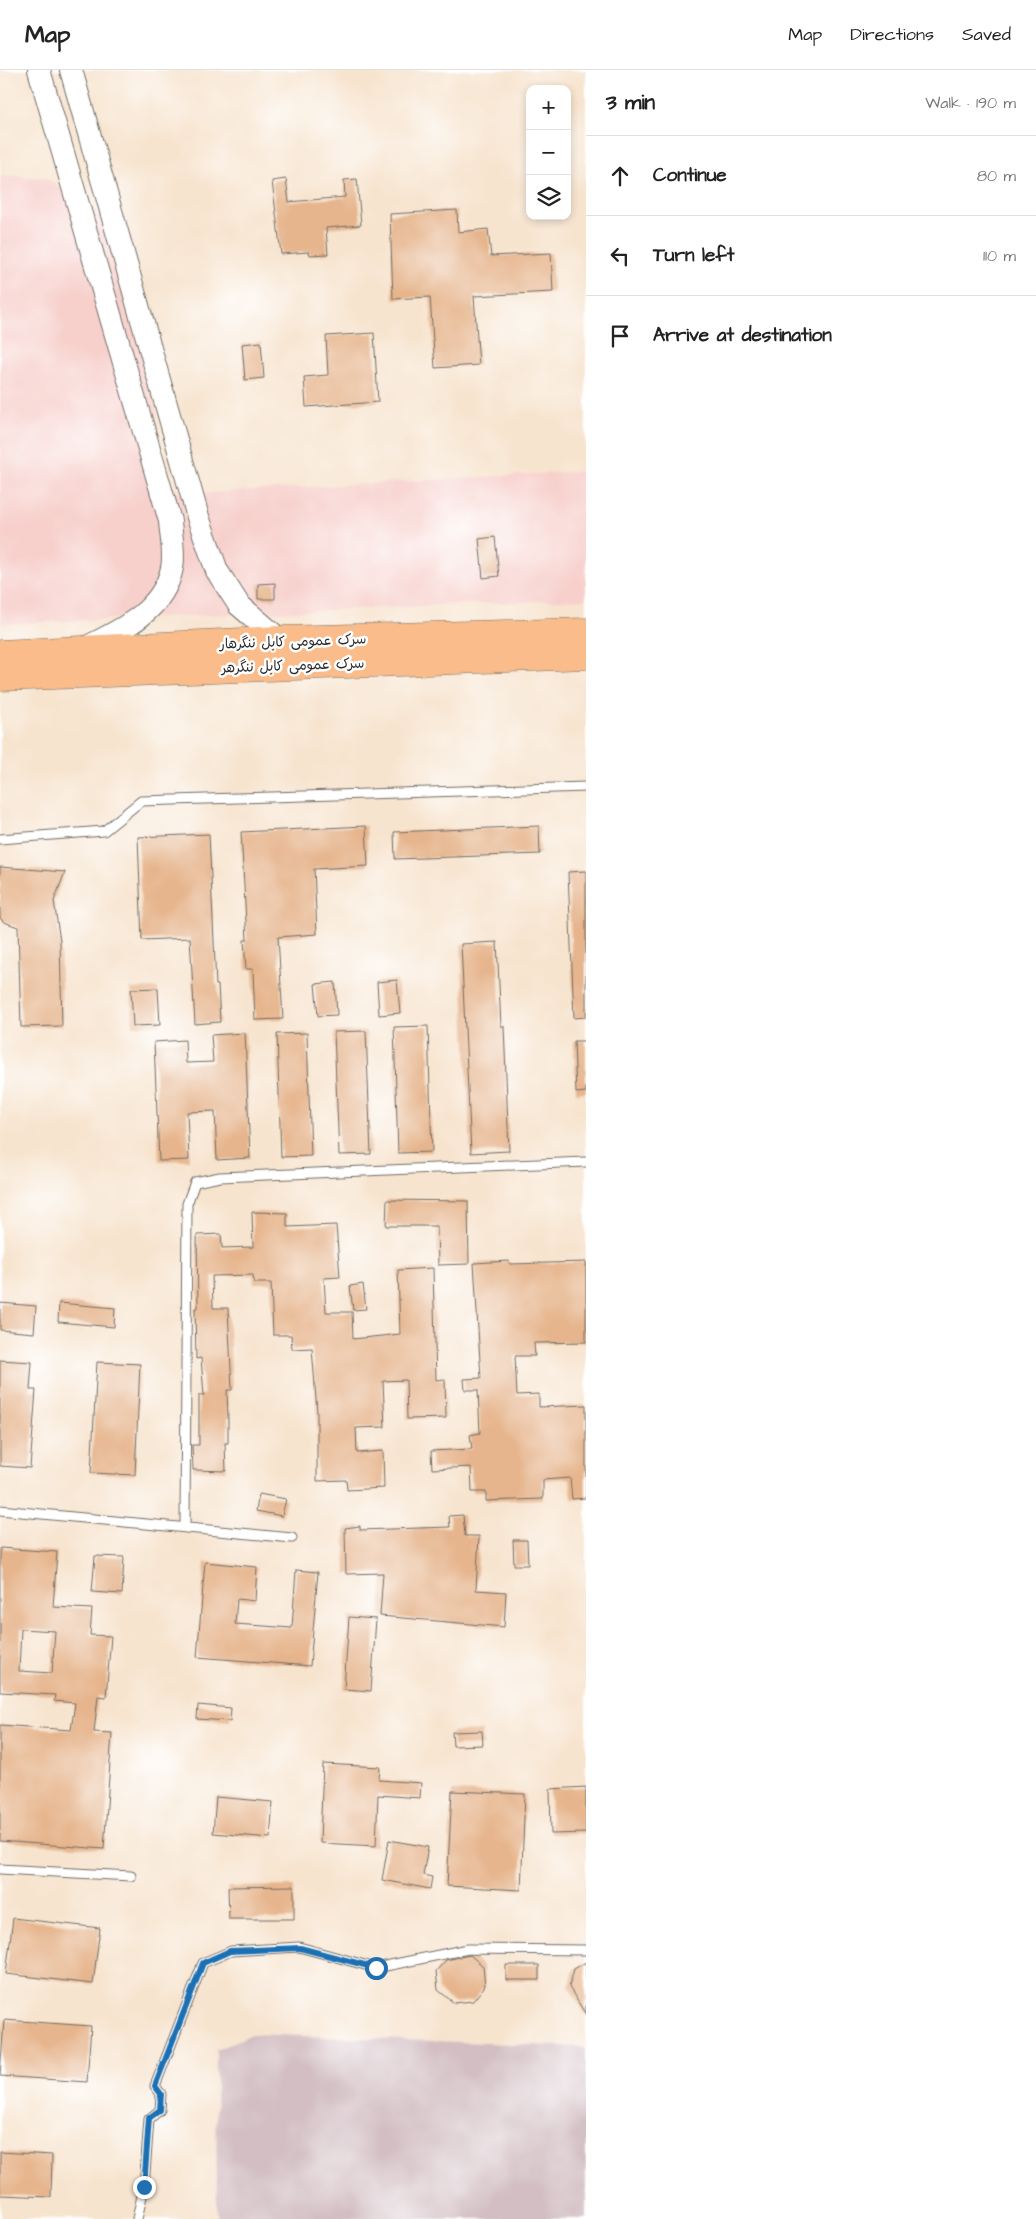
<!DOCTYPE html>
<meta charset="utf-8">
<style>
body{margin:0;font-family:"Architects Daughter","Playpen Sans Arabic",sans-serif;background:#f6f6f6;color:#222}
.controls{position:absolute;right:15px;top:15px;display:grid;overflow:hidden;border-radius:10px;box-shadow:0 2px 8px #0003}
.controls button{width:45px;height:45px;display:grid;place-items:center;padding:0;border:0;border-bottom:1px solid #e0e0e0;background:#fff;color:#222;font:25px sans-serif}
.stop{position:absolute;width:15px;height:15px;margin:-11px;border:4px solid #1f6fb2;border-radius:50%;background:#fff}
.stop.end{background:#1f6fb2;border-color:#fff;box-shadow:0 1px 5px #0008}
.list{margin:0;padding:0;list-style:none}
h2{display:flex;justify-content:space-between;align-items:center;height:65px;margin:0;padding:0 20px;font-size:21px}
h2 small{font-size:16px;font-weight:400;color:#767676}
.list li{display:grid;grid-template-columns:32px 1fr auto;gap:15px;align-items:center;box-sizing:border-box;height:80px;padding:0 20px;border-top:1px solid #e0e0e0}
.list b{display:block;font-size:19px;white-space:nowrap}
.list em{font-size:16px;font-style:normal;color:#767676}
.icon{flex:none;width:28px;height:28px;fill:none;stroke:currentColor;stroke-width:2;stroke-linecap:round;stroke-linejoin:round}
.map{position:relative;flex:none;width:586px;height:2149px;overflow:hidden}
header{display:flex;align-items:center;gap:30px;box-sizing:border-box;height:70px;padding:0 25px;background:#fff;border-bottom:1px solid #e0e0e0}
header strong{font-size:24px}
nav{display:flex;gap:28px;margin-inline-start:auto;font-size:18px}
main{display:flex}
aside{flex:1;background:#fff}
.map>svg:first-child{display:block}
</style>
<header>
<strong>Map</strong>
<nav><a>Map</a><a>Directions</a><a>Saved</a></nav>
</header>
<main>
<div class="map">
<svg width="586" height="2149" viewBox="0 0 586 2149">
<rect width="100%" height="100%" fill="#fff"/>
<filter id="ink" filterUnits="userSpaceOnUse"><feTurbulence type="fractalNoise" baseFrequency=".02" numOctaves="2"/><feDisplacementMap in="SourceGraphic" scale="10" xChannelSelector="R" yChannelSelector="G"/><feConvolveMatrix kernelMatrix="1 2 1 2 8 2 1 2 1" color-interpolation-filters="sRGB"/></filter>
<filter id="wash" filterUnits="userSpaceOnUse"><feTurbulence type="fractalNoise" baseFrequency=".0096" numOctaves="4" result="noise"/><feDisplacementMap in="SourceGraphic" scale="20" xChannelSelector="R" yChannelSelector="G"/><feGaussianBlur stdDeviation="1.12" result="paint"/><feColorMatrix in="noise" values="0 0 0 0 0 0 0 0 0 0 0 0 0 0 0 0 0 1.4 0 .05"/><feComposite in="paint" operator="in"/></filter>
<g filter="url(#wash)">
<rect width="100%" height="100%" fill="#f7e4cf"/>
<!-- built -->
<path fill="#f7d0cc" d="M 0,105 L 46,108 L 132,166 L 167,421 L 210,423 L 586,401 L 586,529 L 0,554 Z"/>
<!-- industrial -->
<path fill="#d2bec3" d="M 252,1964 L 586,1977 L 586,2149 L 217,2149 L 216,1980 Z"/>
<g id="blocks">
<!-- building -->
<path fill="#e6b58d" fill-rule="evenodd" d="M 286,109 L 289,132 L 345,127 L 344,110 L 357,109 L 361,155 L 326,158 L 328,184 L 310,185 L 309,182 L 281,184 L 272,111 Z
M 457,140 L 458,162 L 488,159 L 491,186 L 551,183 L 553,222 L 474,226 L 479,295 L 435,298 L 430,227 L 393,229 L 390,144 Z
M 374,263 L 378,332 L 306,337 L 304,307 L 328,305 L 326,266 Z
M 261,272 L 264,308 L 245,310 L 242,274 Z
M 495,467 L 499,506 L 483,508 L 479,469 Z
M 275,513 L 275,529 L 258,529 L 258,514 Z
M 366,756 L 368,796 L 314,799 L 317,864 L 278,867 L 283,949 L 255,950 L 253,899 L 246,899 L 244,870 L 247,870 L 241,762 Z
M 539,756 L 540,784 L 395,789 L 394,762 Z
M 209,764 L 216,915 L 218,915 L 220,952 L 195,954 L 190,868 L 142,870 L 138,767 Z
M 0,797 L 65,802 L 54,831 L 60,871 L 62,956 L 21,957 L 18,857 L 4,852 L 0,848 Z
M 586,801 L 586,947 L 574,948 L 568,802 Z
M 497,872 L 501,956 L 504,956 L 509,1081 L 471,1083 L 461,874 Z
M 397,910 L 400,943 L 379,945 L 377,912 Z
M 335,912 L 337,945 L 318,946 L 315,914 Z
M 158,918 L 160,955 L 133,956 L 131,919 Z
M 428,956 L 432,1082 L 398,1083 L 394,957 Z
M 366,961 L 371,1084 L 339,1085 L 334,962 Z
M 245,963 L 250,1088 L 217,1090 L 215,1041 L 187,1042 L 189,1090 L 159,1091 L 154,972 L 185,970 L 186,993 L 213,992 L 211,965 Z
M 307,963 L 311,1086 L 281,1087 L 277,964 Z
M 574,971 L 586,971 L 586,1022 L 576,1023 Z
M 387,1130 L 468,1131 L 469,1194 L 438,1195 L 437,1156 L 386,1156 Z
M 252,1142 L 287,1143 L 287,1157 L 336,1155 L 340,1207 L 324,1208 L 326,1242 L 352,1242 L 353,1269 L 400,1264 L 398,1200 L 433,1198 L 436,1310 L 445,1309 L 446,1348 L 407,1349 L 406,1310 L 383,1311 L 385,1357 L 356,1358 L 357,1383 L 383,1381 L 384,1418 L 347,1420 L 346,1410 L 317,1411 L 317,1342 L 312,1278 L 292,1279 L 291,1265 L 273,1265 L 271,1213 L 254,1213 L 253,1205 L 212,1206 L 213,1238 L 228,1238 L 232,1320 L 227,1320 L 228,1348 L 228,1373 L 225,1373 L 226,1401 L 193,1400 L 192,1375 L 199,1375 L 199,1325 L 204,1325 L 201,1288 L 196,1289 L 195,1238 L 198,1238 L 197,1165 L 221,1164 L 222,1178 L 253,1177 Z
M 509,1191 L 510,1194 L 586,1192 L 586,1272 L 534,1273 L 535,1286 L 515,1286 L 517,1325 L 539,1324 L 539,1337 L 586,1335 L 586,1428 L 572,1429 L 570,1408 L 543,1410 L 543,1429 L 486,1431 L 486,1422 L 472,1422 L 471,1397 L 432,1399 L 431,1381 L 472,1379 L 470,1365 L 480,1363 L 478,1320 L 465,1320 L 464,1309 L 481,1308 L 474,1193 Z
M 363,1214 L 366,1239 L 353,1240 L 350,1216 Z
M 0,1233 L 36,1236 L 34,1263 L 0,1260 Z
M 59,1233 L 115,1238 L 114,1257 L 58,1252 Z
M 0,1290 L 32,1292 L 30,1320 L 36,1320 L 30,1398 L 0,1396 Z
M 97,1292 L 140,1294 L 135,1405 L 91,1403 Z
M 259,1424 L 286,1429 L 282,1446 L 256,1441 Z
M 463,1445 L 465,1466 L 479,1466 L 476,1520 L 506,1522 L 504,1557 L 380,1546 L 383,1503 L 346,1504 L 345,1458 L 360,1456 L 360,1460 L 450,1457 L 449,1446 Z
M 513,1470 L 527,1470 L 528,1495 L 514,1495 Z
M 0,1478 L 57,1482 L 53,1537 L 92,1539 L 90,1565 L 111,1566 L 106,1627 L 98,1626 L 94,1662 L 112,1663 L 104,1779 L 0,1771 L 0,1655 L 71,1660 L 75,1633 L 54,1631 L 55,1625 L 0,1622 ZM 21,1559 L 55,1561 L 52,1603 L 19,1601 Z
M 95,1486 L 124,1487 L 122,1524 L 92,1522 Z
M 205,1492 L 257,1497 L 255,1531 L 237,1529 L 235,1554 L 292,1558 L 296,1500 L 318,1502 L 310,1596 L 197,1587 Z
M 349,1547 L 376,1549 L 371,1621 L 344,1619 Z
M 198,1635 L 231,1638 L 230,1651 L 197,1649 Z
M 482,1661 L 483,1675 L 453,1676 L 452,1662 Z
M 323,1694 L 380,1697 L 379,1710 L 421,1713 L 420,1728 L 378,1725 L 376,1776 L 320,1773 Z
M 586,1717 L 586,1763 L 551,1764 L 550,1719 Z
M 452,1721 L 525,1724 L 521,1820 L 447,1816 Z
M 216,1727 L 273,1732 L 270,1768 L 213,1763 Z
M 389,1770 L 428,1777 L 423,1805 L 432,1807 L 430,1819 L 382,1810 Z
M 294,1816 L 294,1849 L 229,1849 L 228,1817 Z
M 13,1848 L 100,1858 L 93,1914 L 6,1904 Z
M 470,1885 L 483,1896 L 485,1916 L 473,1931 L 454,1933 L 438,1920 L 436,1901 L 446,1890 Z
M 586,1892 L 586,1945 L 569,1917 L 574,1899 Z
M 506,1895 L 539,1895 L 539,1910 L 506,1910 Z
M 4,1950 L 91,1956 L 87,2012 L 0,2006 Z
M 0,2082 L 52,2085 L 51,2127 L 0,2125 Z"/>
</g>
</g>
<g filter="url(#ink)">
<use href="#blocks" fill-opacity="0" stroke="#726c64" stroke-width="1"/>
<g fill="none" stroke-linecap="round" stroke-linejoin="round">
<defs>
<path id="service" d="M 0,769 L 104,761 L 141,731 L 586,717
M 0,1440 L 292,1468
M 185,1458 L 187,1134 L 195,1112 L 220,1107 L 586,1092
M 0,1799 L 131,1806
M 137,2149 L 144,2117 L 149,2049 L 160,2040 L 161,2024 L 155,2016 L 203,1893 L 231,1881 L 299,1877 L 376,1898 L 468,1879 L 586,1880"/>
<path id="tertiary" d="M 39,0 L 170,451 C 171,466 175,484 172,498 C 163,542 119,561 83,579
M 71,0 L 198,447 L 217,501 L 239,535 L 280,570"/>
<path id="trunk" d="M 0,584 L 280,570 L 586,562
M 0,607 L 586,585"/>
</defs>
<!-- service casing -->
<use href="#service" stroke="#726c64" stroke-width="11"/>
<!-- tertiary casing -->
<use href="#tertiary" stroke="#726c64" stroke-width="24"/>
<!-- trunk casing -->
<use href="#trunk" stroke="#726c64" stroke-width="29"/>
<!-- service -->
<use href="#service" stroke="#fff" stroke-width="9"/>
<!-- tertiary -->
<use href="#tertiary" stroke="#fff" stroke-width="22"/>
<!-- trunk -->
<use href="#trunk" stroke="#f9bc8a" stroke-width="28"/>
</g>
</g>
<g fill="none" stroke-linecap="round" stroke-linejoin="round" filter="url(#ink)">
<!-- route -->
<path stroke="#1f6fb2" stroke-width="6" d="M 144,2117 L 149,2048 L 160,2040 L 161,2024 L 155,2016 L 203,1893 L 230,1881 L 300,1878 L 376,1898"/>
</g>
<g text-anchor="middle" stroke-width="5" stroke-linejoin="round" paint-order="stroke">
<!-- street labels -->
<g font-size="14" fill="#2b2b2b" stroke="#fff">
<text transform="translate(293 571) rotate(-2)" y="5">سرک عمومی کابل ننگرهار</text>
<text transform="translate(293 595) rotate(-2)" y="5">سرک عمومی کابل ننگرهر</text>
</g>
</g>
</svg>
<div class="controls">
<button>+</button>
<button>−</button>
<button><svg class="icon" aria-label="layers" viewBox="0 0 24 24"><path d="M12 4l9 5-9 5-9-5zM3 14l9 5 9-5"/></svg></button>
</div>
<div class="stop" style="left:376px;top:1898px"></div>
<div class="stop end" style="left:144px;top:2117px"></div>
</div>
<aside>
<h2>3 min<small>Walk · 190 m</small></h2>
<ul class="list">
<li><svg class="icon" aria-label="ahead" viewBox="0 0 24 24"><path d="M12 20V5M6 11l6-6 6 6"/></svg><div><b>Continue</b></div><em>80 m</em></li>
<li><svg class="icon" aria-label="left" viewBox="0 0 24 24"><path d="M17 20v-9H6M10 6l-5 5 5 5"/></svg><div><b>Turn left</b></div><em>110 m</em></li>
<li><svg class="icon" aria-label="arrive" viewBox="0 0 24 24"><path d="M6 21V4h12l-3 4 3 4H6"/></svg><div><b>Arrive at destination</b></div></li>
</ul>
</aside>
</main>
